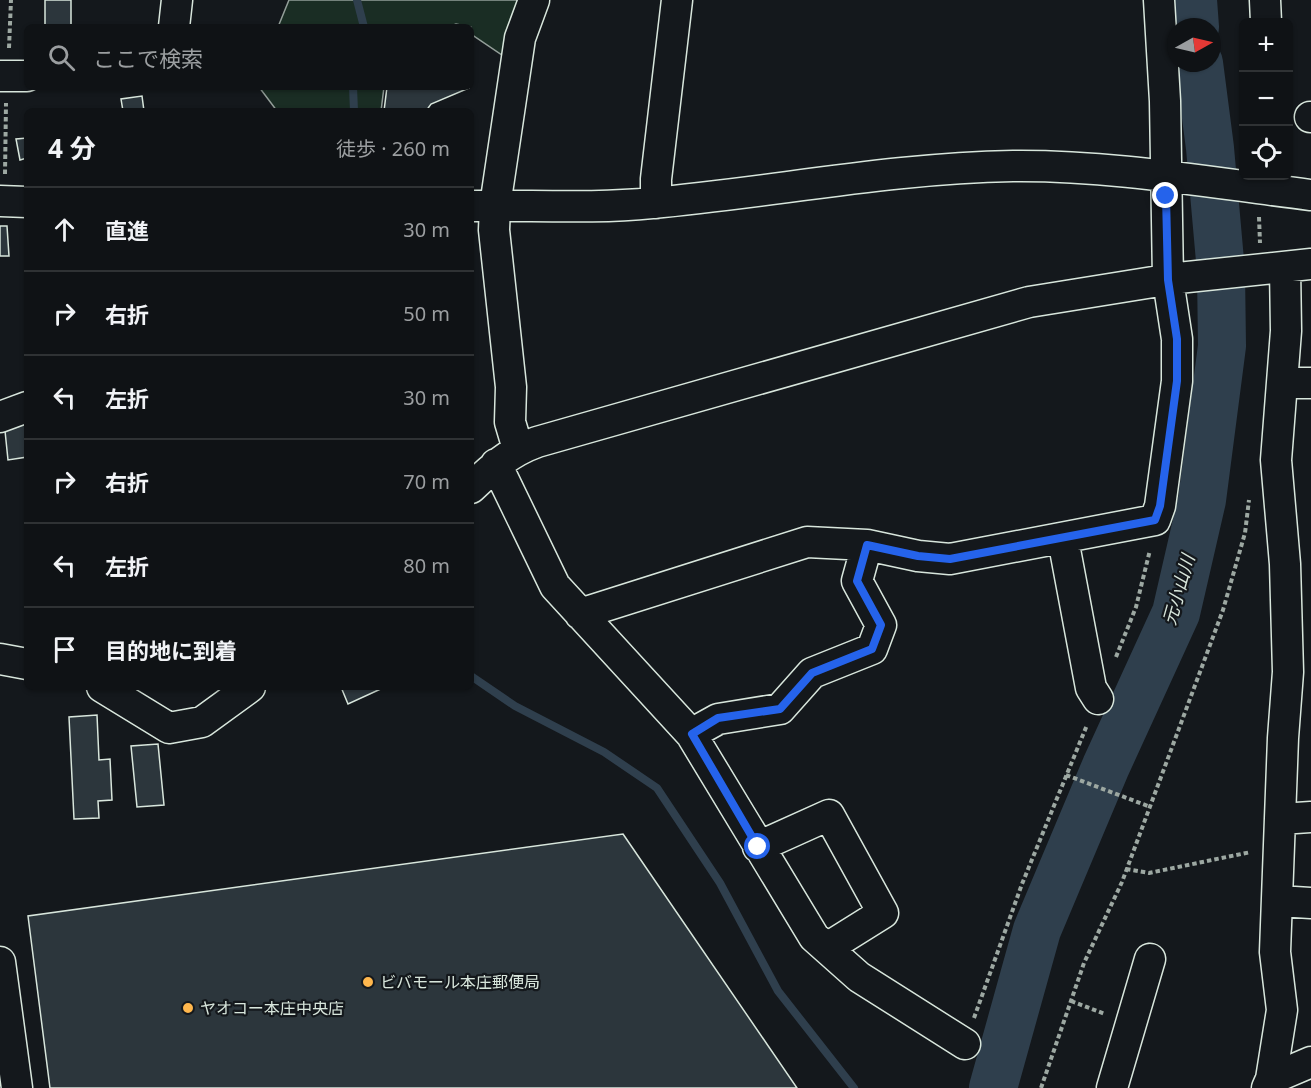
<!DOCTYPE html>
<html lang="ja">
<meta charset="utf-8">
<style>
body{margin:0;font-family:"Noto Sans","Noto Sans JP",sans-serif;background:#1d2022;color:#f1f3f6}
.controls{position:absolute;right:18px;top:18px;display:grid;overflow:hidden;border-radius:9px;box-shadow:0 2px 4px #0004}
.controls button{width:54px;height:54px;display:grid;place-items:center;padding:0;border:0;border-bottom:2px solid #2f3234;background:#0f1215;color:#f1f3f6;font:30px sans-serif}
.compass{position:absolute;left:1167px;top:18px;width:54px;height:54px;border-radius:50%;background:#0f1215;box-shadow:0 2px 4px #0004;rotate:82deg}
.stop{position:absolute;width:18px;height:18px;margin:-14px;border:4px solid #2563eb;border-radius:50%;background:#fff}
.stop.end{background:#2563eb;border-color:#fff;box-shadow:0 2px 6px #0008}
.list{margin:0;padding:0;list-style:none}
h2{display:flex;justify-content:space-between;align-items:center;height:78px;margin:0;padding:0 24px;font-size:26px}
h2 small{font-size:20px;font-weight:400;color:#9b9ea0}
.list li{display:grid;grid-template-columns:39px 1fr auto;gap:18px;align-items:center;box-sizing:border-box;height:84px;padding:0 24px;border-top:2px solid #2f3234}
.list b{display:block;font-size:22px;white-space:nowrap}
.list em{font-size:20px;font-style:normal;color:#9b9ea0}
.icon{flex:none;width:33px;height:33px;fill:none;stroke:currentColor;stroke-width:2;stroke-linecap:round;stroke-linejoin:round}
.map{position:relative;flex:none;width:1311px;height:1088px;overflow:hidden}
.search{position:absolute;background:#0f1215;box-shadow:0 2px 4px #0004;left:24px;top:24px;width:450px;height:66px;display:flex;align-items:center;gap:15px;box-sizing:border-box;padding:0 21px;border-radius:9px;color:#9b9ea0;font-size:22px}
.panel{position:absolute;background:#0f1215;box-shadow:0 2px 4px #0004;left:24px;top:108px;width:450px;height:582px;border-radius:9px}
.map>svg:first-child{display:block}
</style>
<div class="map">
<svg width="1311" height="1088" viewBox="0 0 1311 1088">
<rect width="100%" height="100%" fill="#14181c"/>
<!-- green -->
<path fill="#1a2d24" stroke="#939e99" stroke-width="1.5" d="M 289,0 L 526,0 L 505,57 L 471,34 L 471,27 L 456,24 L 448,27 L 278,27 Z
M 259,87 L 384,87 L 381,111 L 277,111 Z"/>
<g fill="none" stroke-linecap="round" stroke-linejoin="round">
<!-- stream -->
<path stroke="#2f3f4d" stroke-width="8" d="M 357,0 L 364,27
M 353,87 L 354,111
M 471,676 L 515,706 L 604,752 L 657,788 L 720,883 L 778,991 L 854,1088"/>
<!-- river -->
<path stroke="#2f3f4d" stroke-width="48" d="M 1193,0 L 1195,27
M 993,1088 L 1037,930 L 1106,766 L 1176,613 L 1202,500 L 1222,346 L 1221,272 L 1210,148 L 1199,63"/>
</g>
<!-- building -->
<path fill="#2c363c" stroke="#d8e6dc" stroke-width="1.5" d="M 45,0 L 71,0 L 71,27 L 45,27 Z
M 387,87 L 469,87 L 469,88 L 431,104 L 426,111 L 384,111 Z
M 142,96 L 144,111 L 123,111 L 121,99 Z
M 27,138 L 27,158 L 20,160 L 16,139 Z
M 0,226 L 7,226 L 9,256 L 0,256 Z
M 26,418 L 27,457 L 8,460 L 4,421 Z
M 341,687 L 385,687 L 348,704 Z
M 97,715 L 99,760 L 110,759 L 112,800 L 98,801 L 99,818 L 74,819 L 69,717 Z
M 158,744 L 164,805 L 137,807 L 131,746 Z
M 623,834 L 797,1088 L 50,1088 L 28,916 Z"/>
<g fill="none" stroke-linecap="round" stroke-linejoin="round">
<defs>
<path id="minor" d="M 1265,0 L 1266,22
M 174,27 L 177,0
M 0,76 L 27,76
M 1310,117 L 1311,117
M 0,201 L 27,202
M 656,203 L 656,179 L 677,0
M 471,206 C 531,205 592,209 652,203 C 773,192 892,168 1013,166 C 1113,165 1212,183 1311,195
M 1282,383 L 1311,383
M 0,417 L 27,407
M 518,449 L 510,422 L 511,387 L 494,230 L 495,206 L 520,38 L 534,0
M 496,464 L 555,586 L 691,734 L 814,937 L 859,977 L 965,1044
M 471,488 C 492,468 509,452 537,442 L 1029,302 L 1178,278 L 1311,264
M 1063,539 L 1091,688 L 1098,699
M 580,614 L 807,542 L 867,545 L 918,556 L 950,559 L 1155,520 L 1160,506 L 1177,381 L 1177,339 L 1168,280 L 1165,101 L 1159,0
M 0,659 L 27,664
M 102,687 L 169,728 L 202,722 L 250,687
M 691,734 L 718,719 L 780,709 L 812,673 L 872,649 L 881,625 L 857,581 L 867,545
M 1281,819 L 1311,817
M 758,847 L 829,815 L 883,913 L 827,948
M 1279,901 L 1311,903
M 0,962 L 17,1088
M 1271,1079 L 1311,1062
M 1112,1088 L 1150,959
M 1267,1088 L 1271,1079 L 1282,1010 L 1275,952 L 1283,738 L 1288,672 L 1285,564 L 1276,460 L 1286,331 L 1285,267"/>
</defs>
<!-- minor casing -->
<use href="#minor" stroke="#d8e6dc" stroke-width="33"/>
<!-- path -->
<path stroke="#9da8a2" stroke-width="4" stroke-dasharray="4.5 3" stroke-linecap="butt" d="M 9,48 L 11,0
M 5,174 L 6,103
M 1259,217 L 1260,243
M 1116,657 L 1136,607 L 1150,550
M 1066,775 L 1148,806
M 1126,869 L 1149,873 L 1251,852
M 1071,1001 L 1105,1014
M 974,1018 L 1022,884 L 1087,725
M 1041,1088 L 1084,963 L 1122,882 L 1223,610 L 1245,533 L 1249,500"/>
<!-- minor -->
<use href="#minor" stroke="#14181c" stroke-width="30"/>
</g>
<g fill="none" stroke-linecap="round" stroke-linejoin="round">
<!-- route -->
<path stroke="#2563eb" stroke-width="8" d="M 758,847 L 692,734 L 718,718 L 780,709 L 812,673 L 872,649 L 881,625 L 857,581 L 867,545 L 918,556 L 950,559 L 1155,520 L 1160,506 L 1177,381 L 1177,339 L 1168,280 L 1166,196"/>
</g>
<!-- markers -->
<g fill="#ffb74d" stroke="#14181c" stroke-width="2">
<circle cx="368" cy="982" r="6"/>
<circle cx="188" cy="1008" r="6"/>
</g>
<g text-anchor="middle" stroke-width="4.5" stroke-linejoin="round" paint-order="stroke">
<!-- poi labels -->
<g font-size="16" fill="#d8e6dc" stroke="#14181c" text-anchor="start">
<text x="380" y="988">ビバモール本庄郵便局</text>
<text x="200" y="1014">ヤオコー本庄中央店</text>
</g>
<!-- water labels -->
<g font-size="18" font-style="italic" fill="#d8e6dc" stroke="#14181c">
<text transform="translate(1179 590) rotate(-74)" y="6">元小山川</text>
</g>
</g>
</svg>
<div class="controls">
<button>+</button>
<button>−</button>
<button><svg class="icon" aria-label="locate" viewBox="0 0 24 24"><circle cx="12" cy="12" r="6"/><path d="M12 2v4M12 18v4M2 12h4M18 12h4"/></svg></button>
</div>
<svg class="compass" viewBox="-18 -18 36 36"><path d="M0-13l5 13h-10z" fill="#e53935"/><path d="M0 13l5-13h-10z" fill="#9b9ea0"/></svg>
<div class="stop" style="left:758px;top:847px"></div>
<div class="stop end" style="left:1166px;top:196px"></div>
<div class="search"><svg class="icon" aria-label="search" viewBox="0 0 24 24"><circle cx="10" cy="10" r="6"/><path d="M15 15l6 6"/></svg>ここで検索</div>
<section class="panel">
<h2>4 分<small>徒歩 · 260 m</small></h2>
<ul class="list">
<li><svg class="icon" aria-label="ahead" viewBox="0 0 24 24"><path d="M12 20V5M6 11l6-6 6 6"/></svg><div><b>直進</b></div><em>30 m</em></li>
<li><svg class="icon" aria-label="right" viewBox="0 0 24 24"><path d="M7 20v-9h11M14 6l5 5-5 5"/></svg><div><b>右折</b></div><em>50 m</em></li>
<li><svg class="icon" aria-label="left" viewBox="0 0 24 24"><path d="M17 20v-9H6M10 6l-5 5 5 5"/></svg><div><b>左折</b></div><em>30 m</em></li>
<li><svg class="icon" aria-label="right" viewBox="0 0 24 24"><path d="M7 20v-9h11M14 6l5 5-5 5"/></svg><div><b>右折</b></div><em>70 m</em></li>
<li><svg class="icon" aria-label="left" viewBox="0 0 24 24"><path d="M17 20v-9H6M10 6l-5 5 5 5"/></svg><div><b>左折</b></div><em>80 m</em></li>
<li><svg class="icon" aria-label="arrive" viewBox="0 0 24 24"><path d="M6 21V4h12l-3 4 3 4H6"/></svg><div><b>目的地に到着</b></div></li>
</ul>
</section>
</div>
